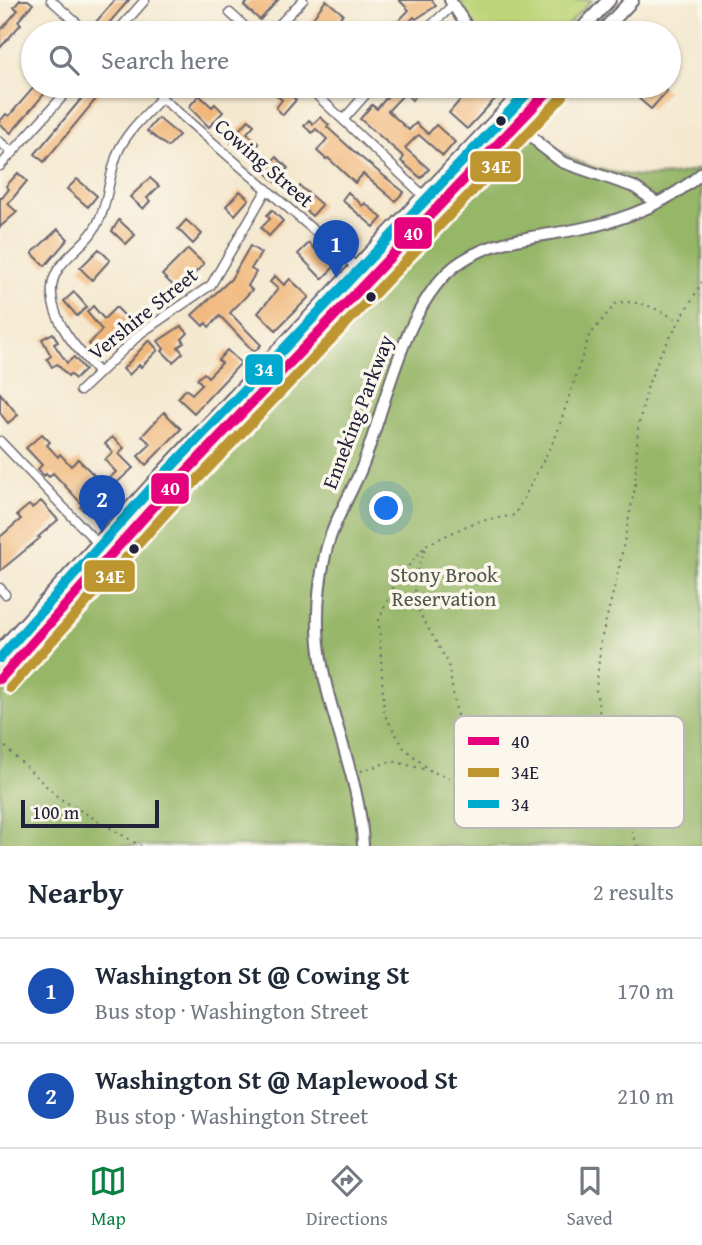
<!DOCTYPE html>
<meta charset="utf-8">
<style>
body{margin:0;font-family:"Gentium Book Plus",serif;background:#f6f6f7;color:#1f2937}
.scale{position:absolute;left:21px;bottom:18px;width:138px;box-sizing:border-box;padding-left:7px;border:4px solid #22223b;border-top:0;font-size:19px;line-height:24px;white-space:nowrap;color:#22223b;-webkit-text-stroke:5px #fbf7ec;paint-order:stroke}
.you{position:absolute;left:387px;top:509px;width:24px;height:24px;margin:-18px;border:5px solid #fff;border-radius:50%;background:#1a73e8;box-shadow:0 0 0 10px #1a73e833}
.badge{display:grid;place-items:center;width:46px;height:46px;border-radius:50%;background:#0b8043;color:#fff;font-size:23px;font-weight:700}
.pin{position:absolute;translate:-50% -58px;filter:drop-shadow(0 2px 4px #0008)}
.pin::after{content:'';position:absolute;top:37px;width:24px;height:21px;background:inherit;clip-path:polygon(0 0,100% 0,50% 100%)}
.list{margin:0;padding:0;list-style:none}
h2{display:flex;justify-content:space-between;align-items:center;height:91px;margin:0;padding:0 28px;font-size:30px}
h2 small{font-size:23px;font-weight:400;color:#747a83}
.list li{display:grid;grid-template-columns:46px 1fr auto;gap:21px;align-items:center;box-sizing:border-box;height:105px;padding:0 28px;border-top:2px solid #e0e1e3}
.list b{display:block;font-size:26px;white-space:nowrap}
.list p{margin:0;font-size:23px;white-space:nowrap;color:#747a83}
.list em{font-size:23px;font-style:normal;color:#747a83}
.icon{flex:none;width:38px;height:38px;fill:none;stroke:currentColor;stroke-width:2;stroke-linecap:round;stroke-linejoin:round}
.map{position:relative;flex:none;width:702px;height:846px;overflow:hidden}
.search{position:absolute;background:#fff;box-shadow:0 2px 5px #0004;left:21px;right:21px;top:21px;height:77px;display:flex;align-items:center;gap:18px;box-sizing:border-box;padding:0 24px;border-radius:38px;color:#747a83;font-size:26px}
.sheet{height:301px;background:#fff}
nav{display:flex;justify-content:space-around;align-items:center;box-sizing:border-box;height:98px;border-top:2px solid #e0e1e3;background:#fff;font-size:19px;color:#747a83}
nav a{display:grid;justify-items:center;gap:4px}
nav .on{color:#0b8043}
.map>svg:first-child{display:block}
</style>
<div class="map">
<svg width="702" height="846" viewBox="0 0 702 846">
<rect width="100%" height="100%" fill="#fbf7ec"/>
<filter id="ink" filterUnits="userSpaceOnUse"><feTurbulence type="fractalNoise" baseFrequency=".0143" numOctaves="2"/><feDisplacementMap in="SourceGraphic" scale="14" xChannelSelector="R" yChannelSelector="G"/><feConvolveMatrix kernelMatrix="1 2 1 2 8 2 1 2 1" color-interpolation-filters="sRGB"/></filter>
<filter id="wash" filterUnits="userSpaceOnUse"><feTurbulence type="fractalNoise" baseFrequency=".00686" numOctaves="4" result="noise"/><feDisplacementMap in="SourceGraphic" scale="28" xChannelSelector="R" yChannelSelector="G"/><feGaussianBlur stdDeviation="1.57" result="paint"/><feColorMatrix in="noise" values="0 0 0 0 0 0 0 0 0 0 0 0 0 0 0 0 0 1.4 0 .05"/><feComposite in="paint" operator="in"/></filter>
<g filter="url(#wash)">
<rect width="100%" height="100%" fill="#f4e8cf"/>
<!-- green -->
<path fill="#bdd478" stroke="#707b5a" stroke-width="2" d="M 458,0 L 592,0 L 560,33 L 479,33 Z"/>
<!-- forest -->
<path fill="#96b668" stroke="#5c6c52" stroke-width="2" d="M 533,118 C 554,174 652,187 702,168 L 702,846 L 0,846 L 0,694 L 103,577 L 283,378 L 416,240 L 484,164 Z"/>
<g id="blocks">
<!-- building -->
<path fill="#f1b77a" d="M 20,0 L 28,0 L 33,4 L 18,21 L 21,24 L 0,48 L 0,31 L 18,10 L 14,7 Z
M 115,0 L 129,0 L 103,30 L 95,23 Z
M 250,0 L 278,0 L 260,20 L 244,6 Z
M 326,0 L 343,14 L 336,22 L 339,26 L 334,31 L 326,24 L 321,30 L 311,21 Z
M 399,0 L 432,0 L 436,6 L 416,19 L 414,17 L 399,33 L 379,33 L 375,30 L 383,21 L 391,29 L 409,10 Z
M 35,86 L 51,86 L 11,133 L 0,124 L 0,121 L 6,114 L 9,116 Z
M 92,86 L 101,93 L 44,162 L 35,154 Z
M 266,86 L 280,86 L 296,100 L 283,115 L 276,108 L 282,100 Z
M 396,86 L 413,86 L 419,91 L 412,100 L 405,93 L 388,111 L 409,130 L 416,123 L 428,134 L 436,125 L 455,142 L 443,156 L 419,135 L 416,137 L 405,148 L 429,169 L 421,178 L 401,161 L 404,157 L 360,119 L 372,105 L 377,109 Z
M 472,86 L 482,86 L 496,98 L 467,129 L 449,113 Z
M 646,86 L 661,86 L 667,91 L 651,109 L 637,97 Z
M 199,95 L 212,107 L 215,104 L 223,112 L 209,127 L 189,107 Z
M 320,117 L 329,125 L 327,127 L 358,155 L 404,192 L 395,201 L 363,174 L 355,183 L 328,158 L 326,159 L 317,151 L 327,139 L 316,129 L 312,133 L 304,126 L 309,120 L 313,124 Z
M 158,118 L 179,135 L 168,147 L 147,131 Z
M 249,120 L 254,125 L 247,133 L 259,144 L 248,156 L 228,140 Z
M 276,157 L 288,168 L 276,182 L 264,171 Z
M 18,173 L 27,181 L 8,204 L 17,212 L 0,227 L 0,197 L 2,198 L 9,189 L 6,186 Z
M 150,178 L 159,186 L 147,198 L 150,201 L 143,209 L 130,197 Z
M 77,179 L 97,196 L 88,207 L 67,189 Z
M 300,186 L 322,205 L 312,216 L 291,197 Z
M 240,191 L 249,199 L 235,215 L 226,206 Z
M 348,192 L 363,206 L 365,203 L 382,218 L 374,227 L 342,200 Z
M 272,210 L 283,221 L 269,236 L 261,228 L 270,219 L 267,215 Z
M 119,220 L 135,235 L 126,244 L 112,231 Z
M 186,220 L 202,234 L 193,244 L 178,229 Z
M 342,227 L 357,240 L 348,250 L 330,234 L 336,228 L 339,231 Z
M 58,229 L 68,239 L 45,266 L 32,253 Z
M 309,243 L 324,258 L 326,256 L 336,265 L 322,279 L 298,254 Z
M 250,246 L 261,253 L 251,269 L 256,272 L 248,286 L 252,290 L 230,313 L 261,345 L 254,352 L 220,316 L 209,327 L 206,323 L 203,326 L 192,315 L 231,279 Z
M 99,249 L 110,260 L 92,280 L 80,268 Z
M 188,249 L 204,264 L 178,290 L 162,275 Z
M 275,276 L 284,285 L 290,279 L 309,297 L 276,330 L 258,313 L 278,289 L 270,282 Z
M 74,292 L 87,307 L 77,316 L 64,301 Z
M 93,306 L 104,319 L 116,307 L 130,321 L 100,355 L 89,344 L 102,330 L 87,312 Z
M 181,326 L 188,333 L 182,339 L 184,343 L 178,347 L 183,353 L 173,362 L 162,351 L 164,349 L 158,341 Z
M 53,333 L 58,342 L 54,344 L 67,363 L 74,357 L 85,370 L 75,379 L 70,374 L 68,376 L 57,364 L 52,367 L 47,359 L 51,356 L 42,339 Z
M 149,340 L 158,350 L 141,367 L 139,365 L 129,375 L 123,369 Z
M 227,350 L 241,363 L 194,413 L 178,398 L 186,389 L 192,394 L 202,384 L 197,379 L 204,373 L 208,377 L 222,363 L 218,360 Z
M 0,393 L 18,415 L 8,423 L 0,413 Z
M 164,412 L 181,429 L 146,465 L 138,456 L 151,444 L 142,436 Z
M 42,434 L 50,442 L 47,445 L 58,457 L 60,454 L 71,466 L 78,459 L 103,484 L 116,472 L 105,460 L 113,452 L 105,444 L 112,437 L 124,448 L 119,454 L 133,468 L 112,487 L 117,493 L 100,510 L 84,511 L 80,507 L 82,504 L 53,473 L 49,477 L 46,474 L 44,476 L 38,469 L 42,465 L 26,448 Z
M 41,501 L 58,520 L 38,537 L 40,538 L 0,571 L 0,537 L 21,519 L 17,515 L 29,505 L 32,508 Z"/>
</g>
</g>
<g filter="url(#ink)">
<use href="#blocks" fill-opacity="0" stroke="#6c676f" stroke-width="2"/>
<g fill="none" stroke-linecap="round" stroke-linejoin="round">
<defs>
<path id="street" d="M 51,0 L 88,33
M 230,13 L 252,33
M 116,33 L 145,0
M 271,33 L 303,0
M 423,33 L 453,5
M 148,86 L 356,267
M 307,86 L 424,196
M 343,120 L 373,86
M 0,142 L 13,153
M 0,166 L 72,86
M 98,372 C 79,351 54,325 52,295 C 49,266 76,253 91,234 C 109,210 107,179 118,152 C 127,131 146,115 161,98
M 80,391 L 141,333 L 211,285 L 267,189
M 0,441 L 110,556
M 0,588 L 5,594"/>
<path id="secondary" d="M 450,0 L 471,33
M 504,86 L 526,129 L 540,145 L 562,162 L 634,187 L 657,203
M 363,846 C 361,777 326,713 319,644 C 316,614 319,584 325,555 C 332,523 350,497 362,467 C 386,407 405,297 462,261 C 497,238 539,237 579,229 C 625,220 667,204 702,173"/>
<path id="primary" d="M 578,33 L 609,0
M 601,33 L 632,0
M 0,651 L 176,458 L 528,86
M 0,679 L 164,495 L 553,86"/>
</defs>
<!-- street casing -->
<use href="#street" stroke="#6c676f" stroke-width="11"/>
<!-- secondary casing -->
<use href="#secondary" stroke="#6c676f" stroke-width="14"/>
<!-- primary casing -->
<use href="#primary" stroke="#6c676f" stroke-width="16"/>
<!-- path -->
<path stroke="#6c676f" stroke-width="2" stroke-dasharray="2 5" stroke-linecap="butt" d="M 425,549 L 419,564 L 415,590 L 419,612 L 448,663 L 458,722 L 487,767 L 507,785
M 0,742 L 59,798 L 141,846
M 361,771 L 392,761 L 431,771 L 476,789 L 496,789 L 604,748
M 431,771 L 404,748 L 384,714 L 379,620 L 396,581 L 426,545 L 475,522 L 515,515 L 556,436 L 589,336 L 616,303 C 641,299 658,310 680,321
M 638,846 L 613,786 L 605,747 L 596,690 L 601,640 L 618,573 L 635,487 L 638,427 L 648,385 L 659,357 L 702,282"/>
<!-- street -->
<use href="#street" stroke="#fff" stroke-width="8"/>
<!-- secondary -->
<use href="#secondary" stroke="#fff" stroke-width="10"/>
<!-- primary -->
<use href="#primary" stroke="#fff" stroke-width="12"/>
<defs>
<path id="bus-1" d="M 0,679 L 164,495 L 553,86"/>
<path id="bus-2" d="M 10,688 L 174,504 L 563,96"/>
<path id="bus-3" d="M 0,658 L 154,485 L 534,86"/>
</defs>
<!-- bus-1 casing -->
<use href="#bus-1" stroke="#fbf7ec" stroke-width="16"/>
<!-- bus-2 casing -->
<use href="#bus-2" stroke="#fbf7ec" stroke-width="16"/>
<!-- bus-3 casing -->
<use href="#bus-3" stroke="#fbf7ec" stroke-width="16"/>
<!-- bus-1 -->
<use href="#bus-1" stroke="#e5007d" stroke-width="10"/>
<!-- bus-2 -->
<use href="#bus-2" stroke="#bd9630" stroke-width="10"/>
<!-- bus-3 -->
<use href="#bus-3" stroke="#00a9ce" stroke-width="10"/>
</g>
</g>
<!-- markers -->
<g fill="#22223b" stroke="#fbf7ec" stroke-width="2.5">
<circle cx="501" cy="121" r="6"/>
<circle cx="371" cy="297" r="6"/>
<circle cx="134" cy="549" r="6"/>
</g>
<g text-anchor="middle" stroke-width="7" stroke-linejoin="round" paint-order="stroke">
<!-- street labels -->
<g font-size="21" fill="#22223b" stroke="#fbf7ec">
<text transform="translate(264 163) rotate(41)" y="7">Cowing Street</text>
<text transform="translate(143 314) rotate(-39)" y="7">Vershire Street</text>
<text transform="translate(358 412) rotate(-69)" y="7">Enneking Parkway</text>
</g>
<!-- park labels -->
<g font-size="21" fill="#50574d" stroke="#fbf7ec">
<text x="444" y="582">Stony Brook<tspan x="444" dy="24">Reservation</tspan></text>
</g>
</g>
<!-- legend -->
<rect x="454" y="716" width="230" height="112" rx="10" fill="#fbf7ec" stroke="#bab7b7" stroke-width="2"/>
<rect x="468" y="737" width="31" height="8" fill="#e5007d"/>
<rect x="468" y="768" width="31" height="9" fill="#bd9630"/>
<rect x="468" y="800" width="31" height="8" fill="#00a9ce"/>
<g font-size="19" fill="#22223b">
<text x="511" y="748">40</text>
<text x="511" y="779">34E</text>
<text x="511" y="811">34</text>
</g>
<g stroke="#fbf7ec" stroke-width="2.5">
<rect x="469" y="150" width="53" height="33" rx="7" fill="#bd9630"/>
<rect x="393" y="216" width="40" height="34" rx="7" fill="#e5007d"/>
<rect x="244" y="353" width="40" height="33" rx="7" fill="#00a9ce"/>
<rect x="150" y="472" width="40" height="33" rx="7" fill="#e5007d"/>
<rect x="83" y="559" width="53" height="34" rx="7" fill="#bd9630"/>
</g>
<g font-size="19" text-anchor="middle" font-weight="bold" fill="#fff">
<text x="496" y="173">34E</text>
<text x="413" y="240">40</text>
<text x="264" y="376">34</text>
<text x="170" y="495">40</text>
<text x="110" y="583">34E</text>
</g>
</svg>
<div class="scale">100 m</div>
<div class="you"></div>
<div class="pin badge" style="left:336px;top:278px;background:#1a4fb4">1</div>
<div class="pin badge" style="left:102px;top:533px;background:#1a4fb4">2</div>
<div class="search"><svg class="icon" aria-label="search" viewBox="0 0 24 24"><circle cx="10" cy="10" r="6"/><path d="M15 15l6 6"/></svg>Search here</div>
</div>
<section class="sheet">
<h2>Nearby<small>2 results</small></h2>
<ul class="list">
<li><span class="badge" style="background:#1a4fb4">1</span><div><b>Washington St @ Cowing St</b><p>Bus stop · Washington Street</p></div><em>170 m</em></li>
<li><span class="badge" style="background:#1a4fb4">2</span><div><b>Washington St @ Maplewood St</b><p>Bus stop · Washington Street</p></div><em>210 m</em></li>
</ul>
</section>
<nav>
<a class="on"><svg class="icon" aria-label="map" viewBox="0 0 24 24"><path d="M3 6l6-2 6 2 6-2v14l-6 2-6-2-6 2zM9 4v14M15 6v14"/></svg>Map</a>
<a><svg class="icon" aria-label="directions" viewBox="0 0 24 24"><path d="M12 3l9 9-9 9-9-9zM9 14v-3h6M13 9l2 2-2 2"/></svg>Directions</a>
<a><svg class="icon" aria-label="saved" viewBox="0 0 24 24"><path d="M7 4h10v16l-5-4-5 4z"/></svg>Saved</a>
</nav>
